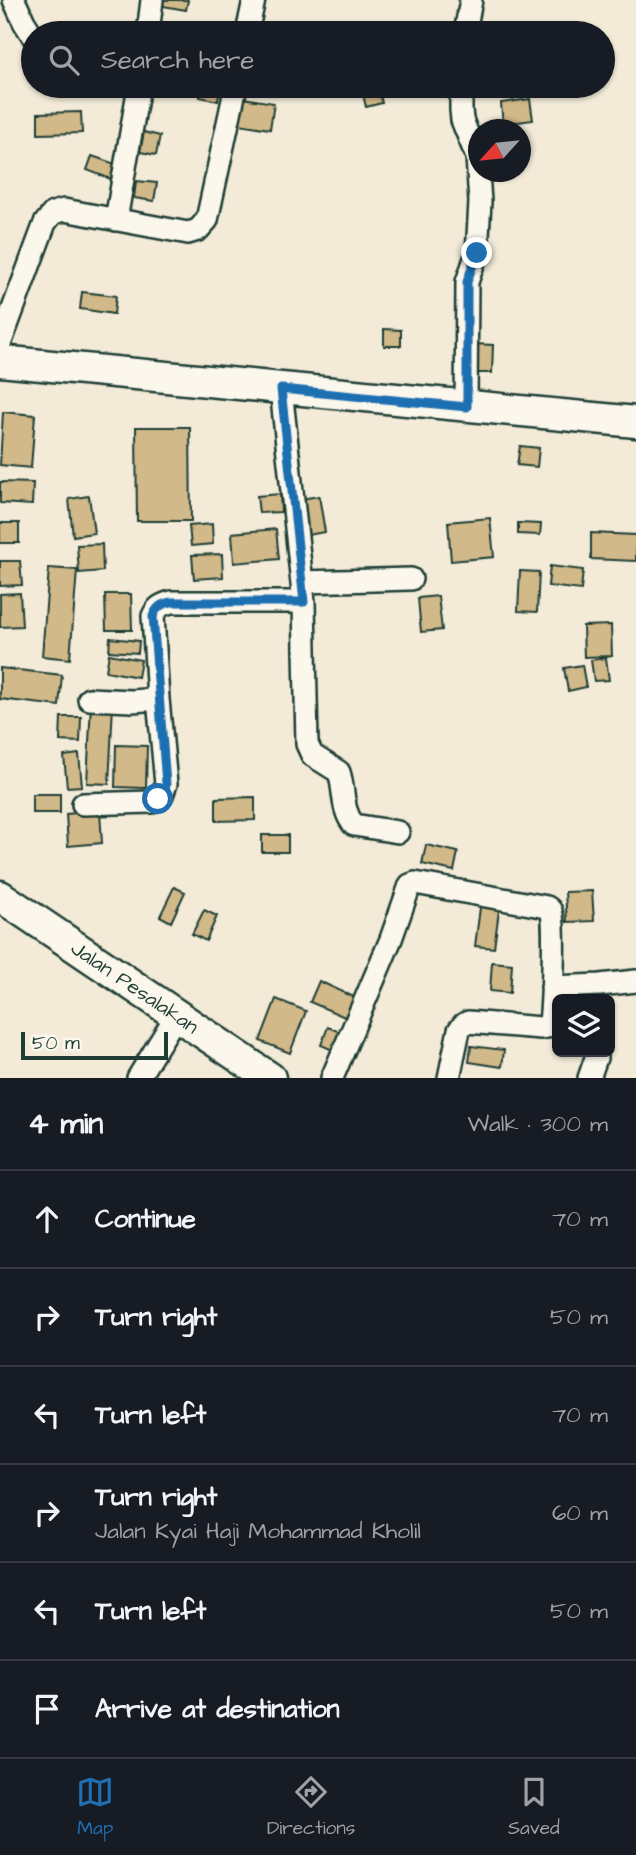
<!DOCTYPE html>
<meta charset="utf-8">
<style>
body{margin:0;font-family:"Architects Daughter",sans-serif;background:#242831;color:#f1f3f6}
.controls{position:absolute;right:21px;bottom:21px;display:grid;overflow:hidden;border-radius:10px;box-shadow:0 2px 5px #0004}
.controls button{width:63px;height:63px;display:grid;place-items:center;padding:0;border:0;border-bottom:2px solid #363941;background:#171b24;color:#f1f3f6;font:35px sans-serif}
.compass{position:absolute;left:468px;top:119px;width:63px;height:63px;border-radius:50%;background:#171b24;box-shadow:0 2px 5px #0004;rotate:243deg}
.scale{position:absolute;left:21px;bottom:18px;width:147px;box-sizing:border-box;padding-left:7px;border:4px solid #1f3d34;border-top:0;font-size:19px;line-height:24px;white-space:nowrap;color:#1f3d34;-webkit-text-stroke:5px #fbf7ec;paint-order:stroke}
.stop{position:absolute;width:21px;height:21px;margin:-16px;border:5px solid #1f6fb2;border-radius:50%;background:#fff}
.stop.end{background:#1f6fb2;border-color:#fff;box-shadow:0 2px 7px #0008}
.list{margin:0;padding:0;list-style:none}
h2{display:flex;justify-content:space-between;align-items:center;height:91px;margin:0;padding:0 28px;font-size:30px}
h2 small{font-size:23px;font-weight:400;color:#9ea1a6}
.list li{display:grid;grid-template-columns:46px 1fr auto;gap:21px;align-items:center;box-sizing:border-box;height:98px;padding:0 28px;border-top:2px solid #363941}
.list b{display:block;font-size:26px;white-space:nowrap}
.list p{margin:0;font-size:23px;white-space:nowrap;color:#9ea1a6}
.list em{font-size:23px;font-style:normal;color:#9ea1a6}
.icon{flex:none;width:38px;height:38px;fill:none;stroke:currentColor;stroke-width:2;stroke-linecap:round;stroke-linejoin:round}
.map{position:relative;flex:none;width:636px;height:1078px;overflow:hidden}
.search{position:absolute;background:#171b24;box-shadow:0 2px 5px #0004;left:21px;right:21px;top:21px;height:77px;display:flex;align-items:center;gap:18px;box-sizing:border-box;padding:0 24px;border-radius:38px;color:#9ea1a6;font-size:26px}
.sheet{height:679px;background:#171b24}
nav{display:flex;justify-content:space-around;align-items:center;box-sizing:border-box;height:98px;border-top:2px solid #363941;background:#171b24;font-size:19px;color:#9ea1a6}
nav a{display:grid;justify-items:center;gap:4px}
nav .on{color:#1f6fb2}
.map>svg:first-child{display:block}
</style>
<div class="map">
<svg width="636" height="1078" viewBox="0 0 636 1078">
<rect width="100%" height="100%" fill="#f3ebd8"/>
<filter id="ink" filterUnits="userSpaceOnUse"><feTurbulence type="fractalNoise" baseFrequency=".0143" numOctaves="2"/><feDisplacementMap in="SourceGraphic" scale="14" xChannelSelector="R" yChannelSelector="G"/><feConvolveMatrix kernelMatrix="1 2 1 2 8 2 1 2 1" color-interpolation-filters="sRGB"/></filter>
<g filter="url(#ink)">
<!-- building -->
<path fill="#d2b989" stroke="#1f3d34" stroke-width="2" d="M 164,0 L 188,0 L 186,10 L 163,6 Z
M 202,86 L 220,86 L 218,101 L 200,97 Z
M 361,86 L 378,86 L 382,103 L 366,107 Z
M 243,98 L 274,103 L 270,129 L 239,124 Z
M 530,99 L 533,120 L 503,124 L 501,103 Z
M 81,112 L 82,133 L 38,134 L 38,113 Z
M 144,132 L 160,136 L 156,155 L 140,152 Z
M 92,156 L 121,166 L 116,181 L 87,170 Z
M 136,181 L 157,183 L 154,201 L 134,198 Z
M 82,292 L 116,296 L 114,314 L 80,309 Z
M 384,329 L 401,330 L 401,346 L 384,346 Z
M 475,344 L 493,345 L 492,373 L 474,373 Z
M 3,412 L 35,415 L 31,468 L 0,465 Z
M 136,427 L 190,427 L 191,521 L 137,521 Z
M 520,446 L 539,448 L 537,467 L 517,465 Z
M 0,482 L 33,483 L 32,505 L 0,503 Z
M 280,494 L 281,512 L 259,513 L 257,496 Z
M 89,496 L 94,533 L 73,536 L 69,499 Z
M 319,496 L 325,532 L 307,535 L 301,499 Z
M 490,518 L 494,557 L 451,561 L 448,522 Z
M 0,523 L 19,523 L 19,543 L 0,543 Z
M 518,523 L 541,524 L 540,535 L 518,534 Z
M 212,524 L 213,544 L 191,546 L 189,526 Z
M 276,529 L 279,559 L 234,563 L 232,533 Z
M 591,533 L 636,535 L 636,561 L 591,559 Z
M 102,544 L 103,571 L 79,573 L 77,545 Z
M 222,554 L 223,577 L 194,579 L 192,555 Z
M 0,561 L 20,561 L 22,585 L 0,586 Z
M 550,566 L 583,570 L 581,590 L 548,586 Z
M 49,568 L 77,570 L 70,659 L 42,656 Z
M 520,571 L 539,572 L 537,612 L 518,611 Z
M 20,593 L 22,626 L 0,627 L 0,594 Z
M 105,594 L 131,594 L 132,630 L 106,630 Z
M 438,596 L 442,630 L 421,632 L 418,598 Z
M 611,625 L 612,656 L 584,657 L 583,626 Z
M 110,638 L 139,641 L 138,653 L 109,651 Z
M 109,654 L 141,660 L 138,677 L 106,671 Z
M 606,658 L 609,680 L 594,681 L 591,660 Z
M 582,665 L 586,687 L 568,691 L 564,668 Z
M 0,668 L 62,675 L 59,706 L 0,699 Z
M 91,703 L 113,705 L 109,784 L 87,783 Z
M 61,717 L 81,717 L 80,742 L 60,741 Z
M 116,745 L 147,746 L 146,788 L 115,787 Z
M 79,754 L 82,786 L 67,787 L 64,756 Z
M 32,794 L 60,794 L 60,813 L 32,813 Z
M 255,797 L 255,820 L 216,821 L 216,798 Z
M 100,811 L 102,843 L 68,846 L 66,814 Z
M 262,835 L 288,835 L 288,852 L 262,852 Z
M 426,845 L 458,852 L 454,871 L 422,864 Z
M 174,887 L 185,892 L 171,922 L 160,916 Z
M 592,891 L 594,921 L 567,922 L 565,892 Z
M 481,900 L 500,903 L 494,948 L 475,946 Z
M 204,910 L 217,916 L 206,941 L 192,934 Z
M 492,962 L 512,964 L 510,993 L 490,991 Z
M 319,981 L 356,998 L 347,1018 L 310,1002 Z
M 276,999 L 306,1011 L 290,1053 L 260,1041 Z
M 328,1027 L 340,1032 L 333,1050 L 321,1045 Z
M 471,1046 L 504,1050 L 502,1067 L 469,1062 Z"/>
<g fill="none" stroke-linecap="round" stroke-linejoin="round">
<defs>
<path id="street" d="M 14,0 L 24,22 L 33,36
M 148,33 L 152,0
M 247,33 L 254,0
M 465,33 L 471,0
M 461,86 L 461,110 L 462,120 L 477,157 L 480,202 L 477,253 L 467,282 L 466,407
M 116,220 L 139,86
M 0,344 L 45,223 L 53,213 L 64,210 L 188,233 L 198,230 L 207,220 L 236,86
M 281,389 L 304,602 L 307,744 L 312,755 L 339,772 C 345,790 341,810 354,825 L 398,832
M 302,582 L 411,579
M 89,699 L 132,701 L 158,699 L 153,616 C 157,607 161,605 171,602 L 304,602
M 83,804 L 152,802 L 162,795 L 166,784 L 158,699
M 552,987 L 600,985 L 636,981
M 138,1078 L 176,1016
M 332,1078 L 391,939 L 410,885 L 415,883 L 547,907 C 548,908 550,909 551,911 C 556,921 552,1006 550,1022 L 547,1027 L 541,1028 L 468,1022 L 463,1025 L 459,1030 L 449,1078
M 589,1078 L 596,1058"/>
<path id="secondary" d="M 0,361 L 636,422
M 0,896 L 270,1078"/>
</defs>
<!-- street casing -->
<use href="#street" stroke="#1f3d34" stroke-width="26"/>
<!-- secondary casing -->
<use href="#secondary" stroke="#1f3d34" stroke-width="35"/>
<!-- street -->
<use href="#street" stroke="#fbf7ec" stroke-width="21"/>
<!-- secondary -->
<use href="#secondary" stroke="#fbf7ec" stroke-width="30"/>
</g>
</g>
<g fill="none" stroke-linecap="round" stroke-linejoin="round" filter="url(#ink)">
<!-- route -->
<path stroke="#1f6fb2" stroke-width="9" d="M 158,799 L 165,791 L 166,784 L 153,616 C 157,607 161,604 171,602 L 304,602 L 281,389 L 467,407 L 467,282 L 477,253"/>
</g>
<g text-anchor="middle" stroke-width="7" stroke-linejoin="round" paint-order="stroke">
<!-- street labels -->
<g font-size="21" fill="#1f3d34" stroke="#fbf7ec">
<text transform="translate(135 987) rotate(34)" y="7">Jalan Pesalakan</text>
</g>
</g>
</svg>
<div class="controls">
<button><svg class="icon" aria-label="layers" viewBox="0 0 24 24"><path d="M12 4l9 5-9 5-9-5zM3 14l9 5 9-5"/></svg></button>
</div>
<svg class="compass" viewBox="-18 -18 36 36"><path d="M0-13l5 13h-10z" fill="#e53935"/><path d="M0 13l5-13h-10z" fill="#9ea1a6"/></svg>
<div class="scale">50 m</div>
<div class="stop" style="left:158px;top:799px"></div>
<div class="stop end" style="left:477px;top:253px"></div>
<div class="search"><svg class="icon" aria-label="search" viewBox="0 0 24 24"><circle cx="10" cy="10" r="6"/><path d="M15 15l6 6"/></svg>Search here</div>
</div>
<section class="sheet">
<h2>4 min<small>Walk · 300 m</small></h2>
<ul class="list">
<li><svg class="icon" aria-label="ahead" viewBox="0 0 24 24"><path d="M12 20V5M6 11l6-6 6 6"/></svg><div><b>Continue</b></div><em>70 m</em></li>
<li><svg class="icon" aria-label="right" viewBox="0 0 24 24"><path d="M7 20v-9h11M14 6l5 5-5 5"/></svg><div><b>Turn right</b></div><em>50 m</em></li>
<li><svg class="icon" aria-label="left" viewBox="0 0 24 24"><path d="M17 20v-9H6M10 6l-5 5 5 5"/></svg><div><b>Turn left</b></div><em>70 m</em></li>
<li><svg class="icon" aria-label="right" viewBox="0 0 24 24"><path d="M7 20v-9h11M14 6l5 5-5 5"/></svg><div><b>Turn right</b><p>Jalan Kyai Haji Mohammad Kholil</p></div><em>60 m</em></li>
<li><svg class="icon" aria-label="left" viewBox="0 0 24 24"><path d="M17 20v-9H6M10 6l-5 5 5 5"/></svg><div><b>Turn left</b></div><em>50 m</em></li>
<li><svg class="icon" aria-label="arrive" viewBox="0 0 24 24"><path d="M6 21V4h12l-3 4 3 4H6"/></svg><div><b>Arrive at destination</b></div></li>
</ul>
</section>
<nav>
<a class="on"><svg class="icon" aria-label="map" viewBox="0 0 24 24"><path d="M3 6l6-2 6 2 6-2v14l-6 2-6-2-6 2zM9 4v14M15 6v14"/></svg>Map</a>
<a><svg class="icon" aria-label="directions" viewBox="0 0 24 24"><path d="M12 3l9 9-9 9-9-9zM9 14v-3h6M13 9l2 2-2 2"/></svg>Directions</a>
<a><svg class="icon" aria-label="saved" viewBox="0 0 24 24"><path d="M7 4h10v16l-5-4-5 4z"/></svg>Saved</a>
</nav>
